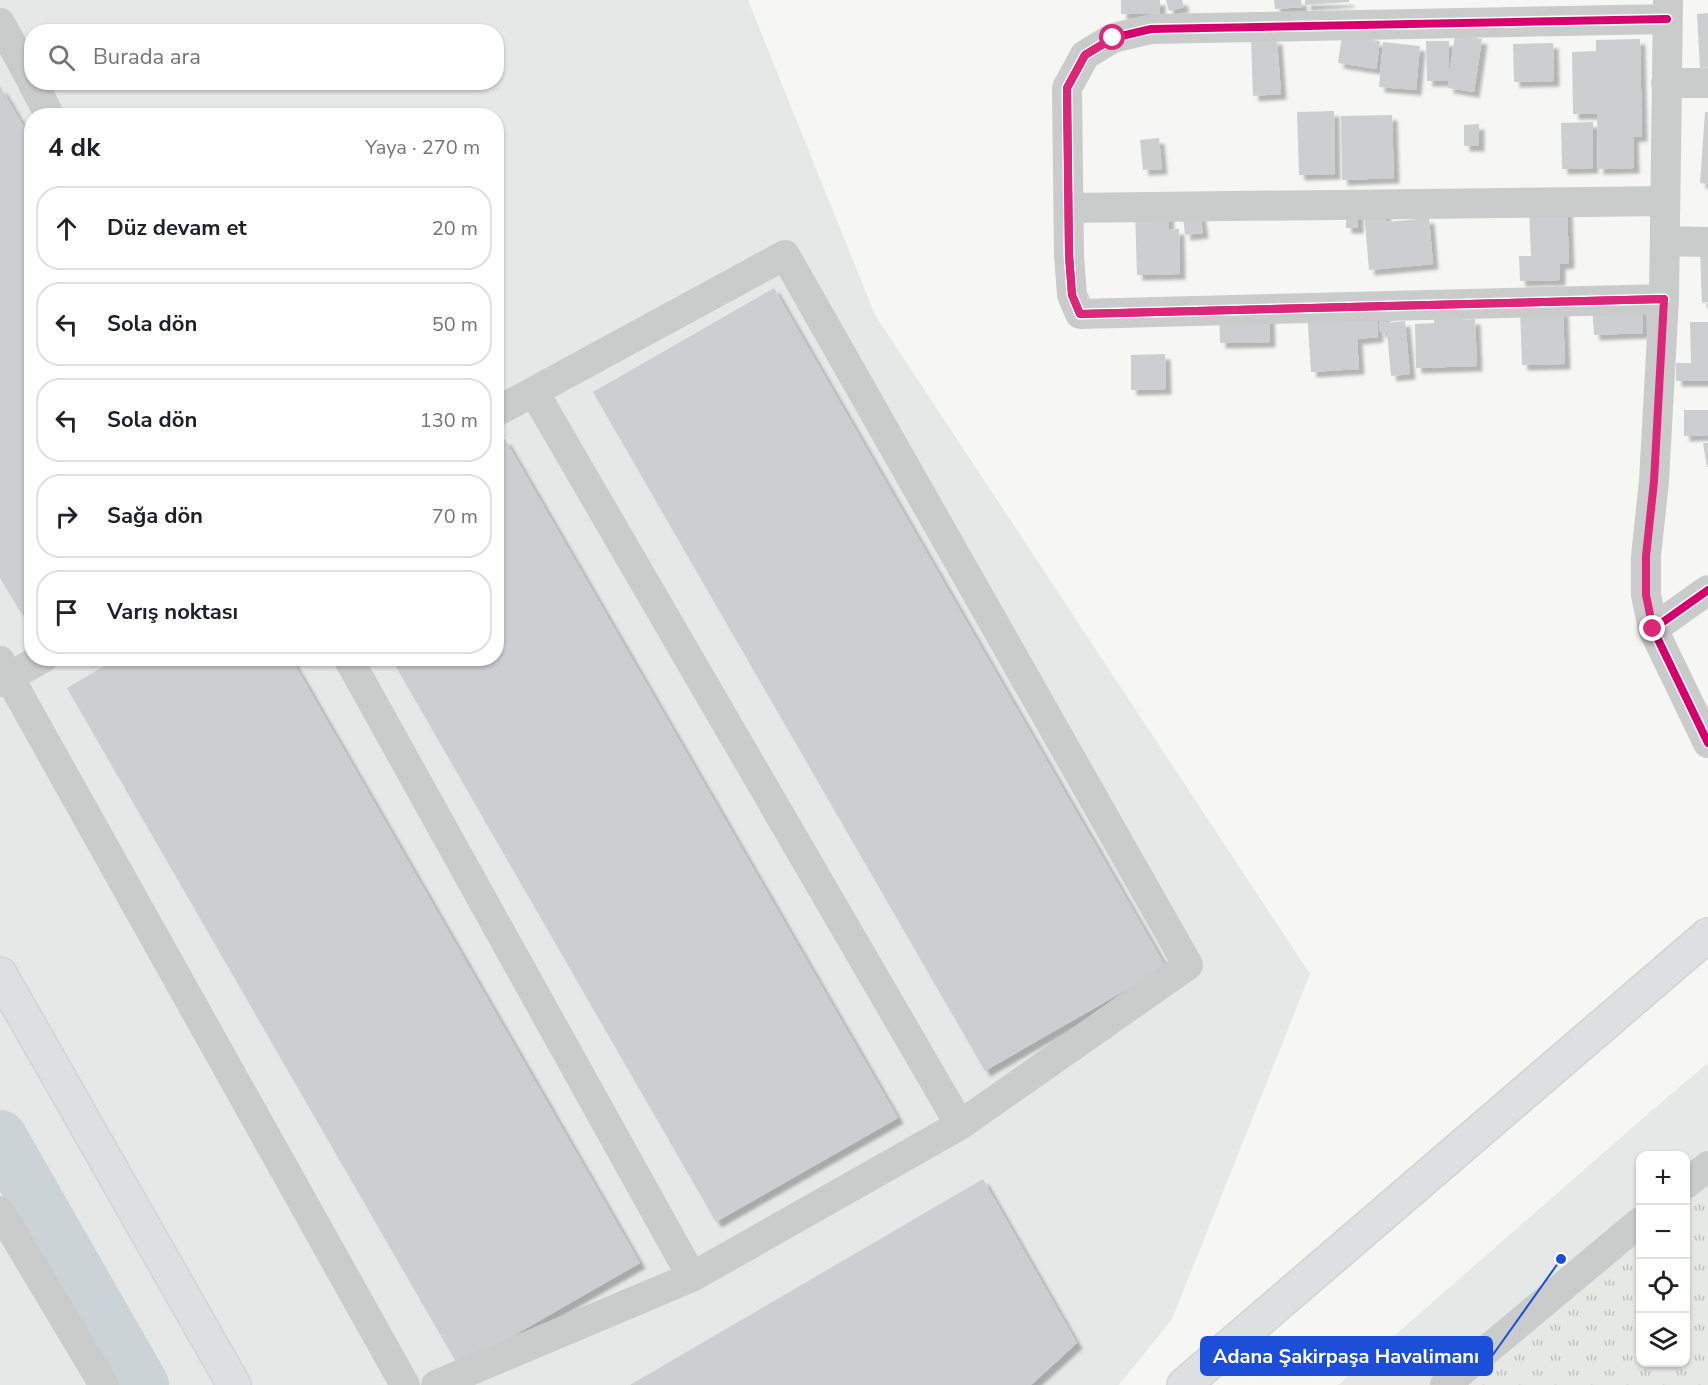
<!DOCTYPE html>
<html lang="tr">
<meta charset="utf-8">
<style>
body{margin:0;font-family:"Nunito Sans",sans-serif;background:#f2f2f2;color:#202124}
.controls{position:absolute;right:18px;bottom:18px;display:grid;overflow:hidden;border-radius:12px;box-shadow:0 2px 4px #0004}
.controls button{width:54px;height:54px;display:grid;place-items:center;padding:0;border:0;border-bottom:2px solid #e0e0e0;background:#fff;color:#202124;font:30px sans-serif}
.stop{position:absolute;width:18px;height:18px;margin:-14px;border:4px solid #db2777;border-radius:50%;background:#fff}
.stop.end{background:#db2777;border-color:#fff;box-shadow:0 2px 6px #0008}
.list{margin:0;padding:0;list-style:none}
h2{display:flex;justify-content:space-between;align-items:center;height:78px;margin:0;padding:0 24px;font-size:26px}
h2 small{font-size:20px;font-weight:400;color:#757577}
.list li{display:grid;grid-template-columns:39px 1fr auto;gap:18px;align-items:center;box-sizing:border-box;height:84px;margin:0 12px 12px;padding:0 12px;border:2px solid #e0e0e0;border-radius:24px}
.list b{display:block;font-size:22px;white-space:nowrap}
.list em{font-size:20px;font-style:normal;color:#757577}
.icon{flex:none;width:33px;height:33px;fill:none;stroke:currentColor;stroke-width:2;stroke-linecap:round;stroke-linejoin:round}
.map{position:relative;flex:none;width:1708px;height:1385px;overflow:hidden}
.search{position:absolute;background:#fff;box-shadow:0 2px 4px #0004;left:24px;top:24px;width:480px;height:66px;display:flex;align-items:center;gap:15px;box-sizing:border-box;padding:0 21px;border-radius:24px;color:#757577;font-size:22px}
.panel{position:absolute;background:#fff;box-shadow:0 2px 4px #0004;left:24px;top:108px;width:480px;height:558px;border-radius:24px}
.map>svg:first-child{display:block}
</style>
<div class="map">
<svg width="1708" height="1385" viewBox="0 0 1708 1385">
<defs>
<pattern id="grass-tufts" width="24" height="20" patternUnits="userSpaceOnUse" patternTransform="scale(1.5)"><rect width="24" height="20" fill="#e6e8e3"/><path d="M3 7l-1-3M5 7V3M7 7l1-3M15 17l-1-3M17 17v-4M19 17l1-3" fill="none" stroke="#bec1bd"/></pattern>
<filter id="shadow"><feDropShadow dx="5.5" dy="5.5" stdDeviation="1.5" flood-color="#0004"/></filter>
</defs>
<rect width="100%" height="100%" fill="#f6f6f5"/>
<!-- built -->
<path fill="#e6e7e7" fill-rule="evenodd" d="M 0,0 L 748,0 L 875,315 L 1310,974 L 1172,1319 L 1119,1385 L 0,1385 ZM 32,32 L 496,32 L 496,82 L 32,82 ZM 32,116 L 496,116 L 496,658 L 32,658 Z
M 1708,1063 L 1708,1385 L 1338,1385 L 1650,1112 ZM 1640,1156 L 1686,1156 L 1686,1362 L 1640,1362 Z"/>
<!-- grass -->
<path fill="url(#grass-tufts)" d="M 1708,1180 L 1708,1385 L 1462,1385 L 1640,1236 L 1640,1362 L 1686,1362 L 1686,1199 Z"/>
<g fill="none" stroke-linecap="round" stroke-linejoin="round">
<!-- river -->
<path stroke="#cbd3d6" stroke-width="54" d="M 0,1137 L 142,1385"/>
</g>
<!-- building -->
<path fill="#cdcecf" filter="url(#shadow)" d="M 1121,0 L 1160,0 L 1160,14 L 1121,14 Z
M 1166,0 L 1182,0 L 1184,7 L 1169,11 Z
M 1274,0 L 1301,0 L 1302,7 L 1275,9 Z
M 1305,0 L 1349,0 L 1349,2 L 1305,5 Z
M 1708,13 L 1708,67 L 1700,68 L 1697,14 Z
M 1342,35 L 1380,41 L 1376,69 L 1338,63 Z
M 1455,35 L 1482,39 L 1474,92 L 1448,88 L 1449,81 L 1427,81 L 1426,41 L 1449,41 L 1449,75 Z
M 1277,39 L 1281,94 L 1253,96 L 1251,40 Z
M 1640,39 L 1642,136 L 1633,137 L 1634,168 L 1598,169 L 1597,114 L 1573,114 L 1572,52 L 1596,51 L 1596,40 Z
M 1383,42 L 1420,46 L 1416,90 L 1379,87 Z
M 1553,43 L 1554,81 L 1514,82 L 1513,44 Z
M 0,86 L 32,140 L 32,607 L 21,613 L 0,578 Z
M 1334,111 L 1335,174 L 1299,175 L 1297,112 Z
M 1705,112 L 1708,112 L 1708,184 L 1700,183 Z
M 1392,115 L 1394,178 L 1342,180 L 1341,116 Z
M 1593,122 L 1593,168 L 1562,169 L 1561,123 Z
M 1479,124 L 1479,146 L 1464,146 L 1464,125 Z
M 1159,138 L 1162,169 L 1143,170 L 1140,140 Z
M 1199,205 L 1203,233 L 1185,235 L 1182,207 Z
M 1567,208 L 1569,263 L 1560,264 L 1560,280 L 1520,281 L 1519,256 L 1531,256 L 1529,210 Z
M 1385,209 L 1386,222 L 1429,218 L 1433,264 L 1369,270 L 1364,211 Z
M 1168,210 L 1169,230 L 1179,229 L 1180,274 L 1137,275 L 1135,211 Z
M 1358,210 L 1358,228 L 1346,228 L 1346,211 Z
M 1700,250 L 1708,250 L 1708,302 L 1702,303 Z
M 774,288 L 1166,967 L 985,1071 L 593,392 Z
M 1433,302 L 1458,302 L 1459,320 L 1475,319 L 1477,366 L 1416,368 L 1415,324 L 1434,323 Z
M 1642,302 L 1643,333 L 1594,335 L 1592,304 Z
M 1269,306 L 1270,342 L 1220,343 L 1219,308 Z
M 1376,306 L 1378,337 L 1357,339 L 1359,369 L 1311,372 L 1307,310 Z
M 1378,308 L 1384,308 L 1385,323 L 1405,321 L 1410,374 L 1391,376 L 1387,332 L 1380,332 Z
M 1520,309 L 1563,310 L 1565,364 L 1522,365 Z
M 1690,322 L 1708,322 L 1708,381 L 1676,381 L 1676,363 L 1691,363 Z
M 1165,354 L 1166,389 L 1131,390 L 1131,355 Z
M 1684,410 L 1708,410 L 1708,435 L 1684,436 Z
M 505,439 L 898,1118 L 716,1222 L 391,658 L 496,658 L 496,444 Z
M 1703,443 L 1708,443 L 1708,467 L 1707,467 Z
M 118,658 L 291,658 L 640,1263 L 459,1367 L 67,688 Z
M 983,1179 L 1077,1343 L 1031,1385 L 630,1385 Z"/>
<g fill="none" stroke-linecap="round" stroke-linejoin="round">
<defs>
<path id="major" d="M 0,974 L 234,1385
M 1184,1385 L 1708,935"/>
</defs>
<!-- major casing -->
<use href="#major" stroke="#d3d3d3" stroke-width="36"/>
<!-- minor -->
<path stroke="#cacccc" stroke-width="30" d="M 0,23 L 32,81
M 32,82 L 50,116
M 1666,83 L 1708,83
M 1069,208 L 1665,201
M 1665,241 L 1708,242
M 1664,299 L 1080,314 L 1072,295 L 1069,255 L 1067,88 L 1085,55 L 1113,38 L 1151,29 L 1667,19
M 534,392 L 960,1125
M 1708,590 L 1653,629 L 1708,743
M 1653,629 L 1646,595 L 1646,556 L 1654,481 L 1664,299 L 1668,0
M 348,658 L 692,1277
M 0,661 L 405,1385
M 0,682 L 43,658
M 1686,1184 L 1708,1166
M 0,1211 L 104,1385
M 436,1385 L 692,1277 L 960,1125 L 1188,965 L 785,255 L 496,412
M 1445,1385 L 1640,1222"/>
<!-- major -->
<use href="#major" stroke="#dedfe0" stroke-width="33"/>
<defs>
<path id="cycleway" d="M 1664,299 L 1080,314 L 1072,295 L 1069,255 L 1067,88 L 1085,55 L 1113,38 L 1151,29 L 1667,19
M 1708,590 L 1653,629 L 1708,743"/>
</defs>
<!-- cycleway casing -->
<use href="#cycleway" stroke="#fff" stroke-width="11"/>
<!-- cycleway -->
<use href="#cycleway" stroke="#d6006c" stroke-width="8"/>
</g>
<g fill="none" stroke-linecap="round" stroke-linejoin="round">
<!-- route -->
<path stroke="#db2777" stroke-width="8" d="M 1113,38 L 1085,55 L 1067,88 L 1069,255 L 1072,295 L 1080,314 L 1664,299 L 1654,481 L 1646,556 L 1646,595 L 1653,629"/>
</g>
<!-- callouts -->
<path fill="none" stroke="#1d4ed8" stroke-width="2" d="M1561 1259L1492 1356"/>
<circle fill="#1d4ed8" stroke="#fff" stroke-width="2" cx="1561" cy="1259" r="6"/>
<rect fill="#1d4ed8" stroke="#1d4ed8" stroke-width="2" x="1201" y="1337" width="291" height="38" rx="6"/>
<g font-size="20" text-anchor="middle" font-weight="bold" fill="#fff">
<text x="1346" y="1363">Adana Şakirpaşa Havalimanı</text>
</g>
</svg>
<div class="controls">
<button>+</button>
<button>−</button>
<button><svg class="icon" aria-label="locate" viewBox="0 0 24 24"><circle cx="12" cy="12" r="6"/><path d="M12 2v4M12 18v4M2 12h4M18 12h4"/></svg></button>
<button><svg class="icon" aria-label="layers" viewBox="0 0 24 24"><path d="M12 4l9 5-9 5-9-5zM3 14l9 5 9-5"/></svg></button>
</div>
<div class="stop" style="left:1113px;top:38px"></div>
<div class="stop end" style="left:1653px;top:629px"></div>
<div class="search"><svg class="icon" aria-label="search" viewBox="0 0 24 24"><circle cx="10" cy="10" r="6"/><path d="M15 15l6 6"/></svg>Burada ara</div>
<section class="panel">
<h2>4 dk<small>Yaya · 270 m</small></h2>
<ul class="list">
<li><svg class="icon" aria-label="ahead" viewBox="0 0 24 24"><path d="M12 20V5M6 11l6-6 6 6"/></svg><div><b>Düz devam et</b></div><em>20 m</em></li>
<li><svg class="icon" aria-label="left" viewBox="0 0 24 24"><path d="M17 20v-9H6M10 6l-5 5 5 5"/></svg><div><b>Sola dön</b></div><em>50 m</em></li>
<li><svg class="icon" aria-label="left" viewBox="0 0 24 24"><path d="M17 20v-9H6M10 6l-5 5 5 5"/></svg><div><b>Sola dön</b></div><em>130 m</em></li>
<li><svg class="icon" aria-label="right" viewBox="0 0 24 24"><path d="M7 20v-9h11M14 6l5 5-5 5"/></svg><div><b>Sağa dön</b></div><em>70 m</em></li>
<li><svg class="icon" aria-label="arrive" viewBox="0 0 24 24"><path d="M6 21V4h12l-3 4 3 4H6"/></svg><div><b>Varış noktası</b></div></li>
</ul>
</section>
</div>
